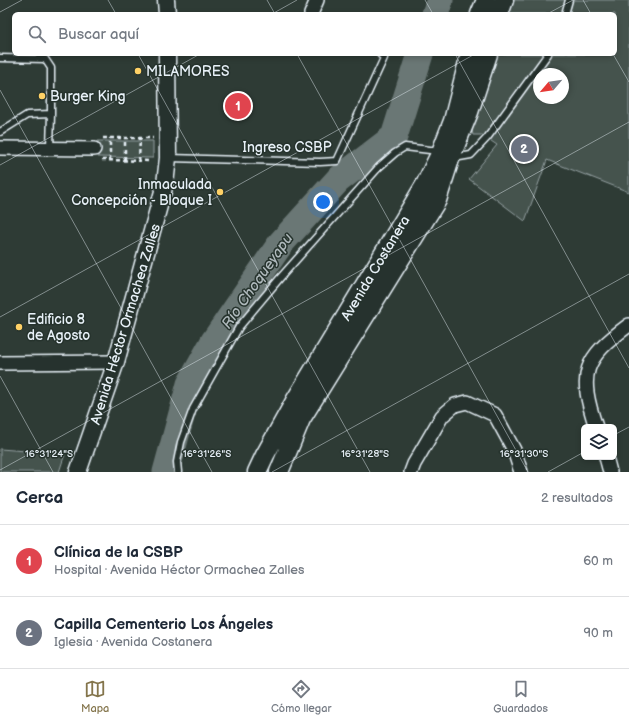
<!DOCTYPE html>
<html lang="es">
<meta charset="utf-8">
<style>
body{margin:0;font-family:"Balsamiq Sans",sans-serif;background:#f6f6f7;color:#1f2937}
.controls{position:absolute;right:12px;bottom:12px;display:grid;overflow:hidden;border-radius:6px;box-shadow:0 2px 6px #0003}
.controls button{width:36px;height:36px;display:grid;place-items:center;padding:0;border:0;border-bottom:1px solid #e0e1e3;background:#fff;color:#1f2937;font:20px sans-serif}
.compass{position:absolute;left:533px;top:68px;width:36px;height:36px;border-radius:50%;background:#fff;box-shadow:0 2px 6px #0003;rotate:241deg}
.you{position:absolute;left:323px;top:202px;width:14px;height:14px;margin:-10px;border:3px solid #fff;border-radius:50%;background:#1a73e8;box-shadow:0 0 0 6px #1a73e833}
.badge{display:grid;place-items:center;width:26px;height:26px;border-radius:50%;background:#84754c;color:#fff;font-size:13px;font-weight:700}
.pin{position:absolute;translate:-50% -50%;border:2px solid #fff;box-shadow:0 1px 4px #0006}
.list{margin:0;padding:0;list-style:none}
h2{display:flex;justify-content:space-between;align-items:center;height:52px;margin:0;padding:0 16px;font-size:17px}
h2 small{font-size:13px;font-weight:400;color:#747a83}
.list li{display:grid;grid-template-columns:26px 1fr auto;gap:12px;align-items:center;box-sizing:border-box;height:72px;padding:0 16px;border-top:1px solid #e0e1e3}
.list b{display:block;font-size:15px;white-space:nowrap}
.list p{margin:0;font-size:13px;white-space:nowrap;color:#747a83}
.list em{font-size:13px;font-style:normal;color:#747a83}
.icon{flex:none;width:22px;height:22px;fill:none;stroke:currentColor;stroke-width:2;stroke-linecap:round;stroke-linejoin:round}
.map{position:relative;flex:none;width:629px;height:472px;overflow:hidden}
.search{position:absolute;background:#fff;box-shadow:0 2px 6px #0003;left:12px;right:12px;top:12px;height:44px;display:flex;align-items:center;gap:10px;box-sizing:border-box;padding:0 14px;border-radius:6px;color:#747a83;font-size:15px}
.sheet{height:196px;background:#fff}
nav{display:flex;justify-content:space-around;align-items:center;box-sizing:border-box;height:56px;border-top:1px solid #e0e1e3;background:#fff;font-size:11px;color:#747a83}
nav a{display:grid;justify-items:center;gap:2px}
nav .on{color:#84754c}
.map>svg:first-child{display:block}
</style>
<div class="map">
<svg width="629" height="472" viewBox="0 0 629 472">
<rect width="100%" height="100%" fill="#2e3b35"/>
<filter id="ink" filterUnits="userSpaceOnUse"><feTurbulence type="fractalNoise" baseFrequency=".025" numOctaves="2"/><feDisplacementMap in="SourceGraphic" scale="8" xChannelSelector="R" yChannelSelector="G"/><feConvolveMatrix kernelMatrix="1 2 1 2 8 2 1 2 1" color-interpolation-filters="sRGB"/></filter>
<g filter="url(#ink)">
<!-- green -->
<path fill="#45524e" stroke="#96a2a3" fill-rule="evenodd" d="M 507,0 L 629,0 L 629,192 L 547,160 L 525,221 L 469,179 L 497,145 L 482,135 L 473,135 L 471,126 L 492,54 L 615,54 L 615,14 L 503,14 ZM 539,74 L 563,74 L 563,98 L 539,98 Z
M 98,141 L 153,141 L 153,158 L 98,157 Z
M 0,449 L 65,454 L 59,472 L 0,472 Z"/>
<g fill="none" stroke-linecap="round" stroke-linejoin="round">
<!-- river -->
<path stroke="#6b7775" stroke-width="27" d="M 435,14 L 440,0
M 166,472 L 190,384 L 214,341 L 281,243 L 338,180 L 394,137 L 420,54"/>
<defs>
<path id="service" d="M 565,14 L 569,0
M 0,58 L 45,59 L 51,68 L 51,114 L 27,115 L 0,132
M 50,148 L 51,114
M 169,158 L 320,162 L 337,161 L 384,58 L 380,54
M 454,158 L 471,155 L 487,138 L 548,54
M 178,472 L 177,462 L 181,442 L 193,409 L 239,327 L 280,278 L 379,167 L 395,153 L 405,147 L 438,151"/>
<path id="minor" d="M 311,14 L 317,0
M 0,148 L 94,149
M 0,363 L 116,362
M 596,427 C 578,373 583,359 629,325
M 606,457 L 610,472
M 411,472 L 414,464 L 442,416 L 455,405 L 467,402 L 495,415 L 514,450 L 521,472"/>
<path id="tertiary" d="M 166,0 L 167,14
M 78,472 L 116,362 L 165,184 L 168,158 L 167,54"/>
<path id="secondary" d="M 480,14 L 486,0
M 499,14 L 504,0
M 257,472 L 265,455 L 295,401 L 425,185 L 441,152 L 453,121 L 470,54
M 279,472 L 301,419 L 437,200 L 450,159 L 469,112 L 488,54"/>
</defs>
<!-- service casing -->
<use href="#service" stroke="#e8f1f8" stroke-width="9"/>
<!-- minor casing -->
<use href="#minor" stroke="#e8f1f8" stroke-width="16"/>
<!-- tertiary casing -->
<use href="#tertiary" stroke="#e8f1f8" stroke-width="19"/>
<!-- secondary casing -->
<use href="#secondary" stroke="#e8f1f8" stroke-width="21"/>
<!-- path -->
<path stroke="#e8f1f8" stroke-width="2.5" stroke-dasharray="4 3" stroke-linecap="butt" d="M 103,138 L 153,138
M 102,160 L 151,161
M 110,160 L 110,138
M 125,160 L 125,138
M 139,161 L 140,138"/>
<!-- service -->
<use href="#service" stroke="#26332d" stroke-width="6"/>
<!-- minor -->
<use href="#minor" stroke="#26332d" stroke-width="13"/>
<!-- tertiary -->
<use href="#tertiary" stroke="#26332d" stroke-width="16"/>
<!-- secondary -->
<use href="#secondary" stroke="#26332d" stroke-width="18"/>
</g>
</g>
<!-- ticks -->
<path fill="none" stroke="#e8f1f8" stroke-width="1" stroke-opacity="0.45" d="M 108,0 L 116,14M 267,0 L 275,14M 425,0 L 433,14M 583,0 L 591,14M 0,12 L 22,0M 272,14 L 297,0M 547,14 L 573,0M 138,54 L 370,472M 297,54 L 528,472M 455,54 L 629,368M 613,54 L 629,82M 0,90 L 212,472M 0,165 L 200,54M 0,317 L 475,54M 0,376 L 53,472M 614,435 L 629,427M 0,470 L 629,122M 272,472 L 629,274M 548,472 L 584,452"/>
<!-- markers -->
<g fill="#ffd166" stroke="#26332d" stroke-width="1.5">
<circle cx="138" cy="71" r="4"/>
<circle cx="42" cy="96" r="4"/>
<circle cx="220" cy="192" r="4"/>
<circle cx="19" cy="327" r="4"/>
</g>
<g text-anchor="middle" stroke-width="3" stroke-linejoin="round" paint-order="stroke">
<!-- poi labels -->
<g font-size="14" fill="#e8f1f8" stroke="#26332d" text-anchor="start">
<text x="146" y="76">MILAMORES</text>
<text x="50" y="101">Burger King</text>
<text x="212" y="189" text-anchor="end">Inmaculada<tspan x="212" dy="16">Concepción - Bloque I</tspan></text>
<text x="27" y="324">Edificio 8<tspan x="27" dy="16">de Agosto</tspan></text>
</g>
<!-- street labels -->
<g font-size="14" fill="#e8f1f8" stroke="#26332d">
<text x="287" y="152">Ingreso CSBP</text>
<text transform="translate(375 268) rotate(-59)" y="5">Avenida Costanera</text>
<text transform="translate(125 324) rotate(-73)" y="5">Avenida Héctor Ormachea Zalles</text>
</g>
<!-- water labels -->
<g font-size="15" font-style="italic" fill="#b0babd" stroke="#26332d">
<text transform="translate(257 281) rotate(-55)" y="5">Río Choqueyapu</text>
</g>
</g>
<g font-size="10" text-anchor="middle" fill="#e8f1f8" stroke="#26332d" stroke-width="3" stroke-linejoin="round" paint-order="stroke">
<text x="49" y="457">16°31'24"S</text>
<text x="207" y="457">16°31'26"S</text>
<text x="365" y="457">16°31'28"S</text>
<text x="524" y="457">16°31'30"S</text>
</g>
</svg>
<div class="controls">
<button><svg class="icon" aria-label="layers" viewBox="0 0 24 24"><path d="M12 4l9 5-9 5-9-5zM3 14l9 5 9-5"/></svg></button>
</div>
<svg class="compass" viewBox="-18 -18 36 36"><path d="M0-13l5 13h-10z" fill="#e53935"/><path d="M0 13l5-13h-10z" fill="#747a83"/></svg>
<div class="you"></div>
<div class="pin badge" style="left:238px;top:106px;background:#e0444e">1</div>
<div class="pin badge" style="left:524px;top:149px;background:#6b7280">2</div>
<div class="search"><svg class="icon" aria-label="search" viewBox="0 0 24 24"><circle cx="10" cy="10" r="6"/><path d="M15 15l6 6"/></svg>Buscar aquí</div>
</div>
<section class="sheet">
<h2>Cerca<small>2 resultados</small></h2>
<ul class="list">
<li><span class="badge" style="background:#e0444e">1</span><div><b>Clínica de la CSBP</b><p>Hospital · Avenida Héctor Ormachea Zalles</p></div><em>60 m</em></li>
<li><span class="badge" style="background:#6b7280">2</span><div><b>Capilla Cementerio Los Ángeles</b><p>Iglesia · Avenida Costanera</p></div><em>90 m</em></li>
</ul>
</section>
<nav>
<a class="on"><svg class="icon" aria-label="map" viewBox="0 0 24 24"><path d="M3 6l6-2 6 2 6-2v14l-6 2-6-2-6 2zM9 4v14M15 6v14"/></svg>Mapa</a>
<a><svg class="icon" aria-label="directions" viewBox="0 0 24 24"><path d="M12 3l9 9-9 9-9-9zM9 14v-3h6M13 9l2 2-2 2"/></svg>Cómo llegar</a>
<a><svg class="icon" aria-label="saved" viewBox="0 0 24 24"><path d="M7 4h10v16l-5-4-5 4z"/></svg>Guardados</a>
</nav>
